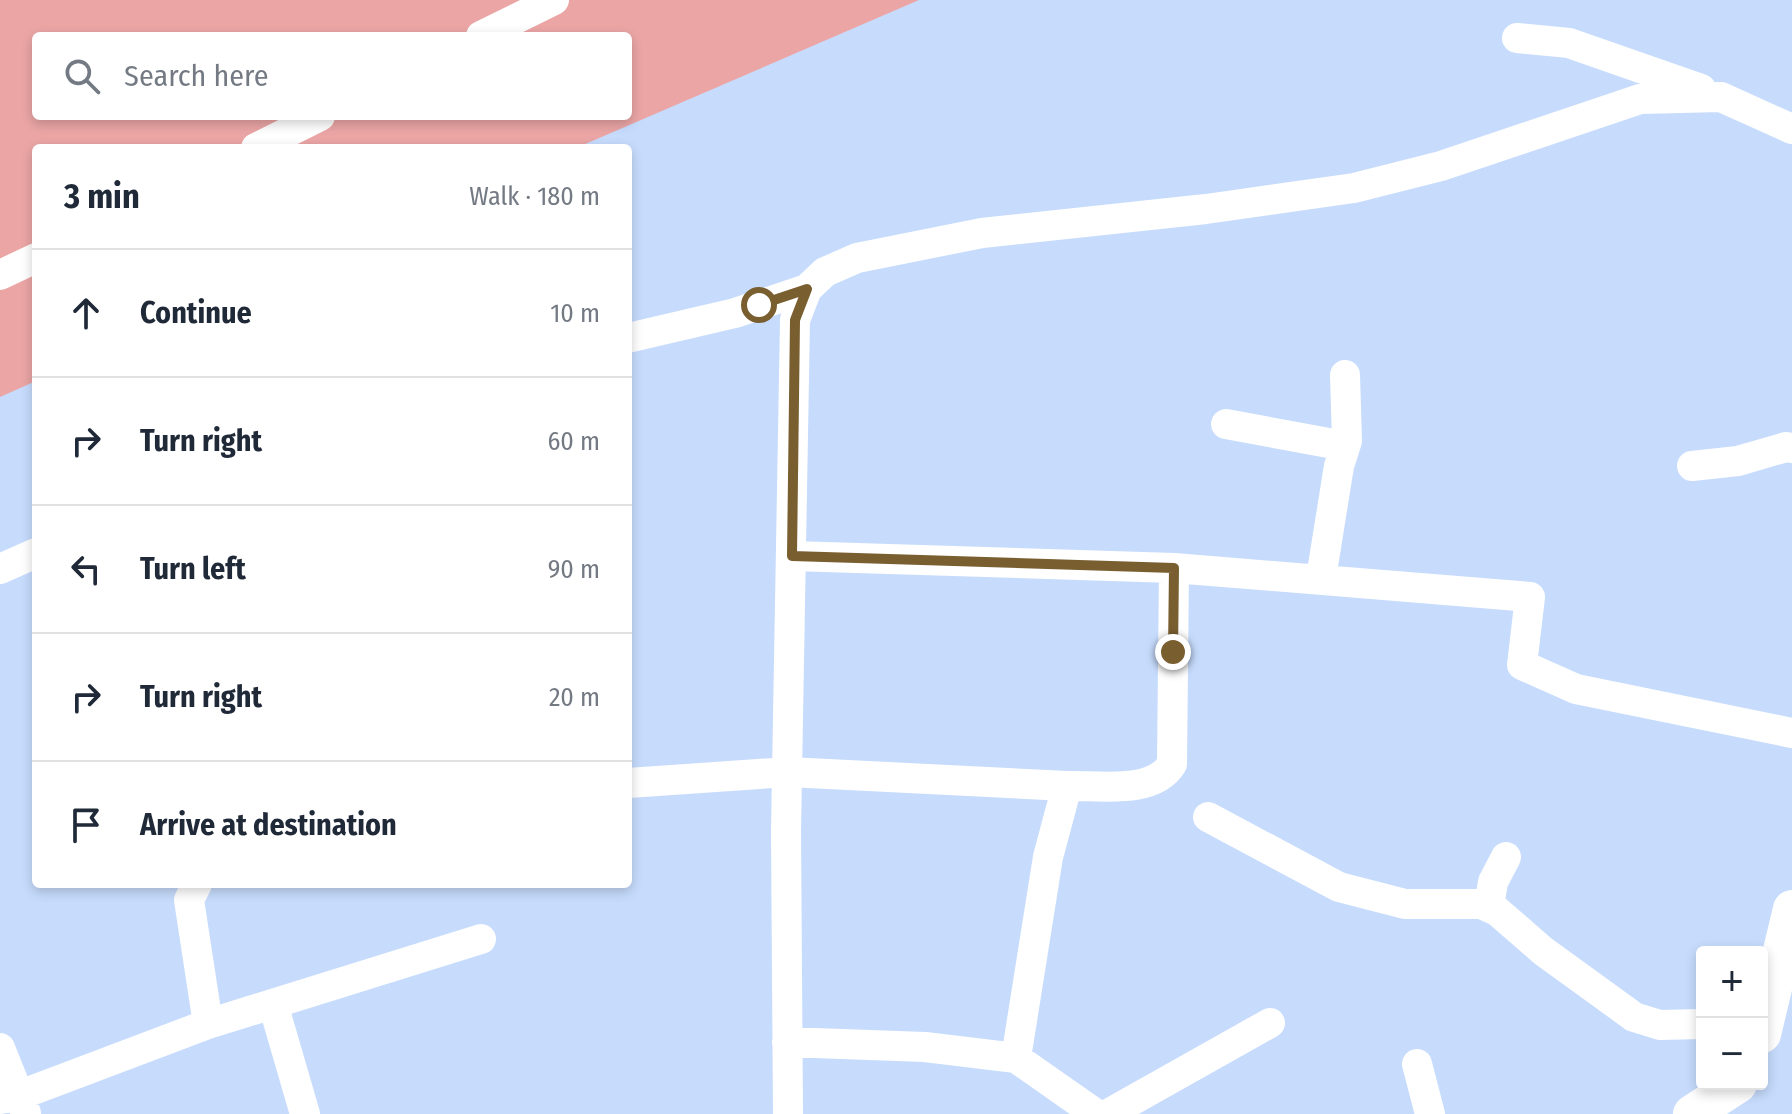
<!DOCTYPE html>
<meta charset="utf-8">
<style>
body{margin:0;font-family:"Fira Sans Condensed",sans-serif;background:#f2f2f3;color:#1f2937}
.controls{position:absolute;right:24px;bottom:24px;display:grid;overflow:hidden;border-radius:8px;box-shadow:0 4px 12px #0003}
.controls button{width:72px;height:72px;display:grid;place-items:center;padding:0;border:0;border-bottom:2px solid #e0e1e3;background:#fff;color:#1f2937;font:40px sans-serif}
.stop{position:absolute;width:24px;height:24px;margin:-18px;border:6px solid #795e30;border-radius:50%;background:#fff}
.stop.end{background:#795e30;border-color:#fff;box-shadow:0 2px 8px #0008}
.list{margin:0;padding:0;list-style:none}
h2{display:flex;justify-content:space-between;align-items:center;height:104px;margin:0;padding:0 32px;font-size:34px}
h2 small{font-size:26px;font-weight:400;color:#747a83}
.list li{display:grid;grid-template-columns:52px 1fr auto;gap:24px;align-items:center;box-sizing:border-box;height:128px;padding:0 32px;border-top:2px solid #e0e1e3}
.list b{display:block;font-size:30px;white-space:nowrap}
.list em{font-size:26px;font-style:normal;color:#747a83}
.icon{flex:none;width:44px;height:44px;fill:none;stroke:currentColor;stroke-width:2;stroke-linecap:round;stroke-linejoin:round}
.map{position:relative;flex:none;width:1792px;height:1114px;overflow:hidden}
.search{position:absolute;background:#fff;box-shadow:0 4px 12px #0003;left:32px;top:32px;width:600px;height:88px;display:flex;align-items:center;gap:20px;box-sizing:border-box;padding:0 28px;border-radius:8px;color:#747a83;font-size:30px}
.panel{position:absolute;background:#fff;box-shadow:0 4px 12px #0003;left:32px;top:144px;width:600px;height:744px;border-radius:8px}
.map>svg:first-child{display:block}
</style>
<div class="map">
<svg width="1792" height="1114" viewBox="0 0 1792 1114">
<rect width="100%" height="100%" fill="#c7dcfd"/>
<!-- green -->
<path fill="#eba5a5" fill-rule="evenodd" d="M 0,0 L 919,0 L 576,148 L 36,148 L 36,381 L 0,397 ZM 36,36 L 628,36 L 628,116 L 36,116 Z"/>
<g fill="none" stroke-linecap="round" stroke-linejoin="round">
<!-- minor -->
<path stroke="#fff" stroke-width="30" d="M 481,36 L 554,0
M 1517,38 L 1569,43 L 1701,89
M 256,148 L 320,116
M 0,275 L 36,258
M 628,338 L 735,313 L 807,289
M 1226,424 L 1345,446
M 1692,466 L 1738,461 L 1786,447 L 1792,448
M 792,556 L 1174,568 L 1530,597 L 1522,665 L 1576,689 L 1792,733
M 0,569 L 36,553
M 1321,578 L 1339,466 L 1347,441 L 1345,375
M 628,783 L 788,772 L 1067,786
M 1208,817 L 1339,887 L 1405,904 L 1481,904 L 1497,911 L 1543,951 L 1634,1017 L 1660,1025 L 1702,1024
M 197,884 L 189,900 L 208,1024
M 1489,907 L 1493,882 L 1506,857
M 273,1004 L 305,1114
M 787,1042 L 925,1047 L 1016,1058 L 1096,1114
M 0,1048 L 26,1113
M 1016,1058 L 1048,857 L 1067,786 C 1100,785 1153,795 1172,764 L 1174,568
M 1417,1064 L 1430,1114
M 0,1099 L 20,1095 L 208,1024 L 481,939
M 788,1114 L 786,831 L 795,320 L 807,289 L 825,272 L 857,258 L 982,233 L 1206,209 L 1354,188 L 1441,166 L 1640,99 L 1721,97 L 1792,129
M 1108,1114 L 1270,1023"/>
<!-- tertiary -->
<path stroke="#fff" stroke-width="38" d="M 1762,1034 L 1792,909
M 1692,1114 L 1738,1084"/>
</g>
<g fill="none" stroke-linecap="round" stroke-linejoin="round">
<!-- route -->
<path stroke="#795e30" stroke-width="10" d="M 759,305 L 807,289 L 795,320 L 792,556 L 1174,568 L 1173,652"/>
</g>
</svg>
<div class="controls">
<button>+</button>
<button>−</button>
</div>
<div class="stop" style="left:759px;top:305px"></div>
<div class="stop end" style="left:1173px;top:652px"></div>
<div class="search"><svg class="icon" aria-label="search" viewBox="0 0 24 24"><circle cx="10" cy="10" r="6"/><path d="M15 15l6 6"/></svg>Search here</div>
<section class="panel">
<h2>3 min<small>Walk · 180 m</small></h2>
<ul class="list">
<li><svg class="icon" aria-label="ahead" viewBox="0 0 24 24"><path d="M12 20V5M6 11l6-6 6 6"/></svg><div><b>Continue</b></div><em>10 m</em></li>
<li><svg class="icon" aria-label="right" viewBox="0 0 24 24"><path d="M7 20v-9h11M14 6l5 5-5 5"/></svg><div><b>Turn right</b></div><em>60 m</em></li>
<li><svg class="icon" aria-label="left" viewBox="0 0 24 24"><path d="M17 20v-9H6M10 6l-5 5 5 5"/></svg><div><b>Turn left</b></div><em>90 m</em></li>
<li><svg class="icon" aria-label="right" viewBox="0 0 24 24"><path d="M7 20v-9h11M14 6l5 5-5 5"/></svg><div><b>Turn right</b></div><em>20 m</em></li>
<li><svg class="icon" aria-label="arrive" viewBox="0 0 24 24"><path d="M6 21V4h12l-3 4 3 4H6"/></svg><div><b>Arrive at destination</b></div></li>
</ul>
</section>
</div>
